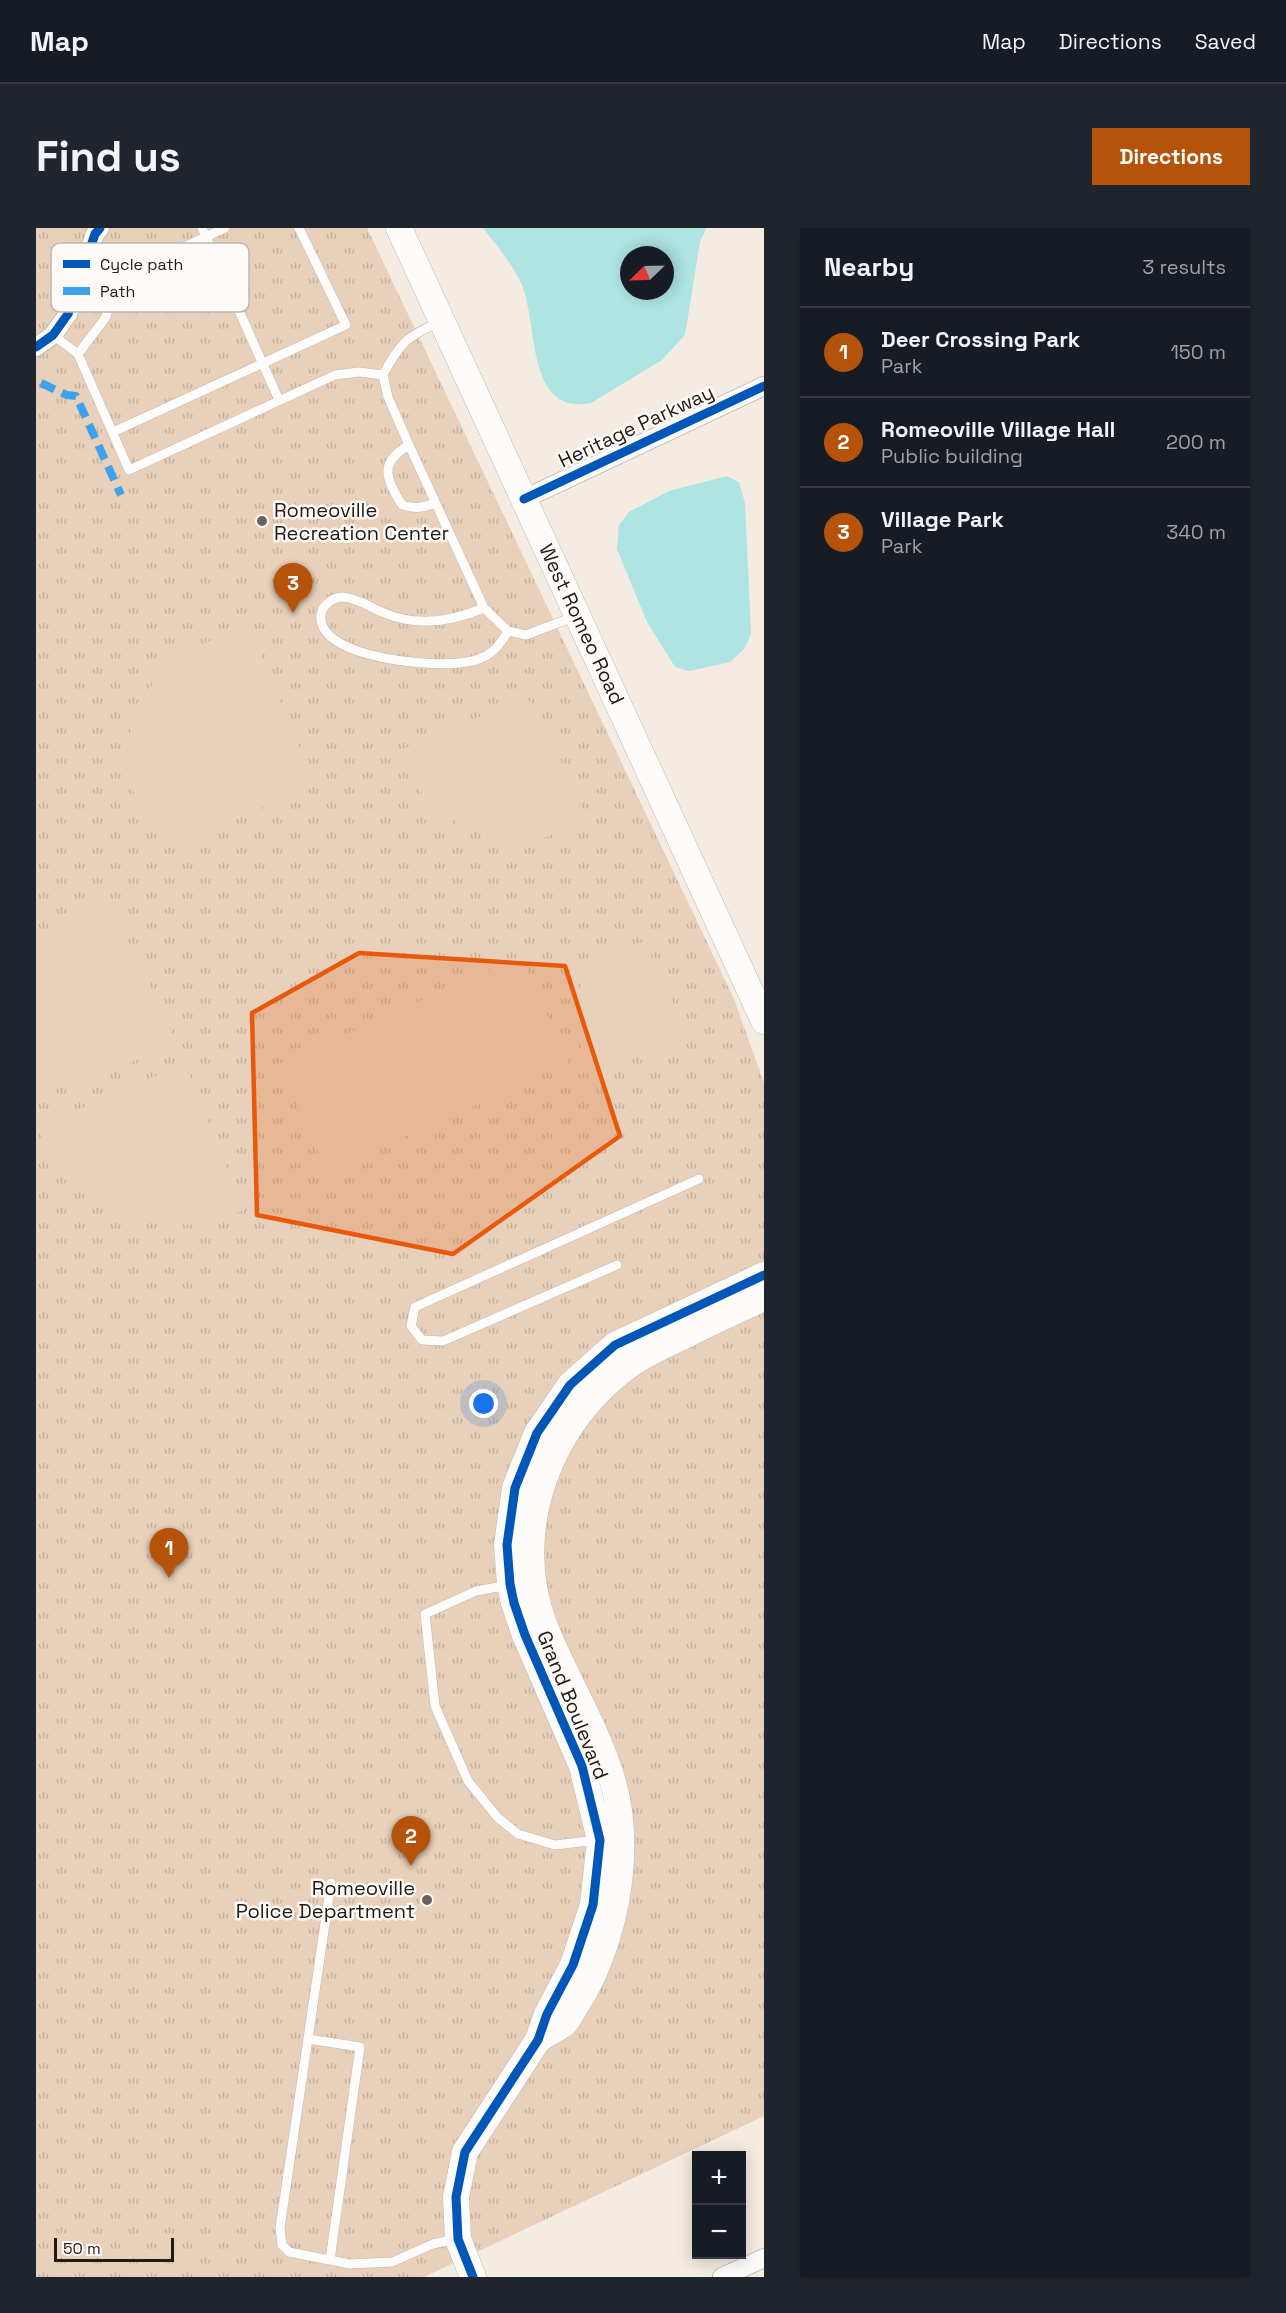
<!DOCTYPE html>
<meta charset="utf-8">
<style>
body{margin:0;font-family:"Space Grotesk",sans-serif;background:#20242c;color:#f1f3f6}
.controls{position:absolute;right:18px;bottom:18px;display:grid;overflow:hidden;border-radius:0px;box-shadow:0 3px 15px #0003}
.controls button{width:54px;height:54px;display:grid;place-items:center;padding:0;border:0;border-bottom:2px solid #363941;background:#171b24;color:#f1f3f6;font:30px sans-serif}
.compass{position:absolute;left:584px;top:18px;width:54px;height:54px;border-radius:50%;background:#171b24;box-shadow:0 3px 15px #0003;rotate:247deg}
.scale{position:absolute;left:18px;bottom:15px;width:120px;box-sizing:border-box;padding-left:6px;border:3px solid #201a14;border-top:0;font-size:16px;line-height:21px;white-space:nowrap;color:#201a14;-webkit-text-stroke:4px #fefaf7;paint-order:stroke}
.you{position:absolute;left:448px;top:1176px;width:21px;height:21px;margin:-15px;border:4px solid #fff;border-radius:50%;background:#1a73e8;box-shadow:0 0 0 9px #1a73e833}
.badge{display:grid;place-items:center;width:39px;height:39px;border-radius:50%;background:#b45309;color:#fff;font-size:20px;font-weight:700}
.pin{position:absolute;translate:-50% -50px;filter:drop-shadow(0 2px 3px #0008)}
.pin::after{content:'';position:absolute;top:32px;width:21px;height:18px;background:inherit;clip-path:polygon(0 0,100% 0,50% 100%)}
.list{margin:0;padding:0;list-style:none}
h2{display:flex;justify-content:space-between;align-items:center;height:78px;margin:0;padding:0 24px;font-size:26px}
h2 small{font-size:20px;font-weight:400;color:#9ea1a6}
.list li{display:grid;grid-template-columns:39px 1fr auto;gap:18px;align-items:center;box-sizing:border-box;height:90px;padding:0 24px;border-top:2px solid #363941}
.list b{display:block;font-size:22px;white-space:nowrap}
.list p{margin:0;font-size:20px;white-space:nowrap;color:#9ea1a6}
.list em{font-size:20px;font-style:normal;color:#9ea1a6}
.map{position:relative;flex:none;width:728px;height:2049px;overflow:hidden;border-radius:0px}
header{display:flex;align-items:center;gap:36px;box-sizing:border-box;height:84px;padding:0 30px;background:#171b24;border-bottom:2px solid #363941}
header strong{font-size:28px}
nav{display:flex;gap:33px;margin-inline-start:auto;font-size:21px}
.intro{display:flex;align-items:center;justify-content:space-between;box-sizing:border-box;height:144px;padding:0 36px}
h1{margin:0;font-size:42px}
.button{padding:15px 27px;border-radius:0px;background:#b45309;color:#fff;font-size:21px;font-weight:700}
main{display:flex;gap:36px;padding:0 36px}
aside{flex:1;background:#171b24;border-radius:0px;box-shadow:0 3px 15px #0003}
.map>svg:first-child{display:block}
</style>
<header>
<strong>Map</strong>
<nav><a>Map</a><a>Directions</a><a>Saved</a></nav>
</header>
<div class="intro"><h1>Find us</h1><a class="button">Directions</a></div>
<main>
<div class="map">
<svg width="728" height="2049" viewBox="0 0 728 2049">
<defs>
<pattern id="park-tufts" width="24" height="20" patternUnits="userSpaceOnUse" patternTransform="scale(1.5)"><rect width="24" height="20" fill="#e8d0ba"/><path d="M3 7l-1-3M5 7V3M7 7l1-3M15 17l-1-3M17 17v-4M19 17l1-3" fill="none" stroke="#c7b29f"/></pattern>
</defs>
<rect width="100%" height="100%" fill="#f4ebe3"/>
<!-- park -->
<path fill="url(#park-tufts)" d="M 0,0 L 331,0 L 698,771 L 728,855 L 728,1888 L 388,2049 L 0,2049 Z"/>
<!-- pitch -->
<path fill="#e8d0ba" d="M 217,407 L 275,548 L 269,560 L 136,621 C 119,602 104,585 96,560 C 77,499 120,427 181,411 C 192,408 206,408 217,407 Z
M 487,470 L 500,477 L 550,591 C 539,596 528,603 516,607 C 470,623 404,599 380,556 C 374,545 370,533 365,522 Z
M 71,668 L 136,805 L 131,816 L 80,842 L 0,865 L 0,724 L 28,692 Z
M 609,714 L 648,798 L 640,813 L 562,844 C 552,831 541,817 539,800 C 534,767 554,729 587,719 C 594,716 602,715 609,714 Z
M 484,728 L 533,835 L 291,944 L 243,836 Z
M 140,839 L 153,846 L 208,982 L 160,997 L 110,995 L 63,976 L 26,943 L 1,899 Z"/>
<!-- water -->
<path fill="#aee4e2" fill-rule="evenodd" d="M 447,0 L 670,0 L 664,14 L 649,107 L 626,132 L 555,175 C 490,188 502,96 486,57 C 477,36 461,18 447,0 ZM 593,27 L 629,27 L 629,63 L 593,63 Z
M 691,248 L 703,254 L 709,275 L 715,406 L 708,421 L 694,434 L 653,443 L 639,439 L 611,394 L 581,321 L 583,297 L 593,284 L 633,263 Z"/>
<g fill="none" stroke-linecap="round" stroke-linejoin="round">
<defs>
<path id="lane" d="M 166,0 L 243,172
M 405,93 C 371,109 365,113 347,147 L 352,169 L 373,217 L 448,380 L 472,403 L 490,407 L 540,388
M 17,107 L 42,126 L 93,242 L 299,147 L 323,144 L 347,147
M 42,126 L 70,89 L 79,51 L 189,0
M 77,204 L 310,97 L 263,0
M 373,217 C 342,235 350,250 366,277 C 379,281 387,280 399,275
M 448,380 C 415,394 379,399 346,384 C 334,379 321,370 307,369 C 295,369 283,380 285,392 C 290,431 400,440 430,434 C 452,431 462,421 472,403
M 581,1037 L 407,1113 L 386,1112 L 375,1098 L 379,1079 L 663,951
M 473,1357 L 440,1363 L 389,1386 L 399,1478 L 432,1553 L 462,1590 L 482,1606 L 519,1617 L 561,1612
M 295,1655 L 244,2000 L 246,2017 L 253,2024 L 314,2036 L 356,2034 L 397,2016 L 419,2011
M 272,1811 L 324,1819 L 294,2032"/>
<path id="street" d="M 0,119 L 17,107 L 32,86 L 59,6 L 64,0
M 488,271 L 728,158
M 686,2049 L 728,2030"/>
<path id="secondary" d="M 363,0 L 728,793
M 502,1812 C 510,1806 521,1801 529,1795 C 534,1790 537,1782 541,1776 C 556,1752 562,1737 571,1710 C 586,1662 591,1603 577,1554 C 561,1499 529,1450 508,1396 C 472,1301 515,1190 598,1134 C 615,1123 636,1114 654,1105 C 679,1093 703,1081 728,1070
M 437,2049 L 422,2011 L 420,1969 L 429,1924 L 502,1812 L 511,1786 L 537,1737 L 557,1677 L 564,1612 L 546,1538 L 489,1407 L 478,1375 L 474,1356 L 471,1317 L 479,1260 L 501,1205 L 534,1157 L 579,1117 L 728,1047"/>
</defs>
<!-- lane casing -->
<use href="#lane" stroke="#c0bab3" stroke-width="10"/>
<!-- street casing -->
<use href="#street" stroke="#c0bab3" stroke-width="20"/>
<!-- secondary casing -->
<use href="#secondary" stroke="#c0bab3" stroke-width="27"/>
<!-- lane -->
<use href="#lane" stroke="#fdfcfb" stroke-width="9"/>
<!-- street -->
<use href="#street" stroke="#fdfcfb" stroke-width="18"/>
<!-- secondary -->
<use href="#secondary" stroke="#fdfcfb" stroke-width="26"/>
<!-- quiet -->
<path stroke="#3da2ea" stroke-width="8" stroke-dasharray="15 8" stroke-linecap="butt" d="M 5,155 L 31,167 L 40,168 L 85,267"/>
<defs>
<path id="cycleway" d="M 0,119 L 17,107 L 32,86 L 59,6 L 64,0
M 488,271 L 728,158
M 437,2049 L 422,2011 L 420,1969 L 429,1924 L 502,1812 L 511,1786 L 537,1737 L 557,1677 L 564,1612 L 546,1538 L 489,1407 L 478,1375 L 474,1356 L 471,1317 L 479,1260 L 501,1205 L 534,1157 L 579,1117 L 728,1047"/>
</defs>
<!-- cycleway casing -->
<use href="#cycleway" stroke="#fefaf7" stroke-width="13"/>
<!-- cycleway -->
<use href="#cycleway" stroke="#0057b8" stroke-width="9"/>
</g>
<!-- marked area -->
<path fill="#e8590c" fill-opacity="0.2" stroke="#e8590c" stroke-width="4.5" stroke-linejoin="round" d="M 323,725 L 529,738 L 584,908 L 417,1026 L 221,987 L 216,785 Z"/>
<!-- markers -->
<g fill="#6a635c" stroke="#fefaf7" stroke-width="2">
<circle cx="226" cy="293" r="6"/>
<circle cx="391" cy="1672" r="6"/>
</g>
<g text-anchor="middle" stroke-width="5" stroke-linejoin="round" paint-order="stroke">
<!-- street labels -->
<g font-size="20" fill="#201a14" stroke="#fefaf7">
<text transform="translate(600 198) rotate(-25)" y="7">Heritage Parkway</text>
<text transform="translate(546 396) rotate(65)" y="7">West Romeo Road</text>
<text transform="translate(537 1477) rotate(68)" y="7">Grand Boulevard</text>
</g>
<!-- poi labels -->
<g font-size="20" fill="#201a14" stroke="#fefaf7" text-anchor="start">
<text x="238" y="289">Romeoville<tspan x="238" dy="23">Recreation Center</tspan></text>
<text x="379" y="1667" text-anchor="end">Romeoville<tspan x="379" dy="23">Police Department</tspan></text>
</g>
</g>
<!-- legend -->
<rect x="15" y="15" width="198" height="69" rx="9" fill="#fefaf7" stroke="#bbb7b3" stroke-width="1.5"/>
<rect x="27" y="32" width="27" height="8" fill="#0057b8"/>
<rect x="27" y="59" width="27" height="8" fill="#3da2ea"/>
<g font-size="16" fill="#201a14">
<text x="64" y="42">Cycle path</text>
<text x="64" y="69">Path</text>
</g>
</svg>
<div class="controls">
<button>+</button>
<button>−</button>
</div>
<svg class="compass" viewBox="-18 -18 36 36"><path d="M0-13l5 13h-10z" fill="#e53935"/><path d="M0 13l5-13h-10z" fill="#9ea1a6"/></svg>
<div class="scale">50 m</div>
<div class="you"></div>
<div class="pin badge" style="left:133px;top:1350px">1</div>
<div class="pin badge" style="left:375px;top:1638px">2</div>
<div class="pin badge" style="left:257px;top:385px">3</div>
</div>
<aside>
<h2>Nearby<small>3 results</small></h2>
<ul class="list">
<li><span class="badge">1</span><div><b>Deer Crossing Park</b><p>Park</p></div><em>150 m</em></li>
<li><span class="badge">2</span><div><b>Romeoville Village Hall</b><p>Public building</p></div><em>200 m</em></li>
<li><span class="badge">3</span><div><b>Village Park</b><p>Park</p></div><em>340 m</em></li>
</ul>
</aside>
</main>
